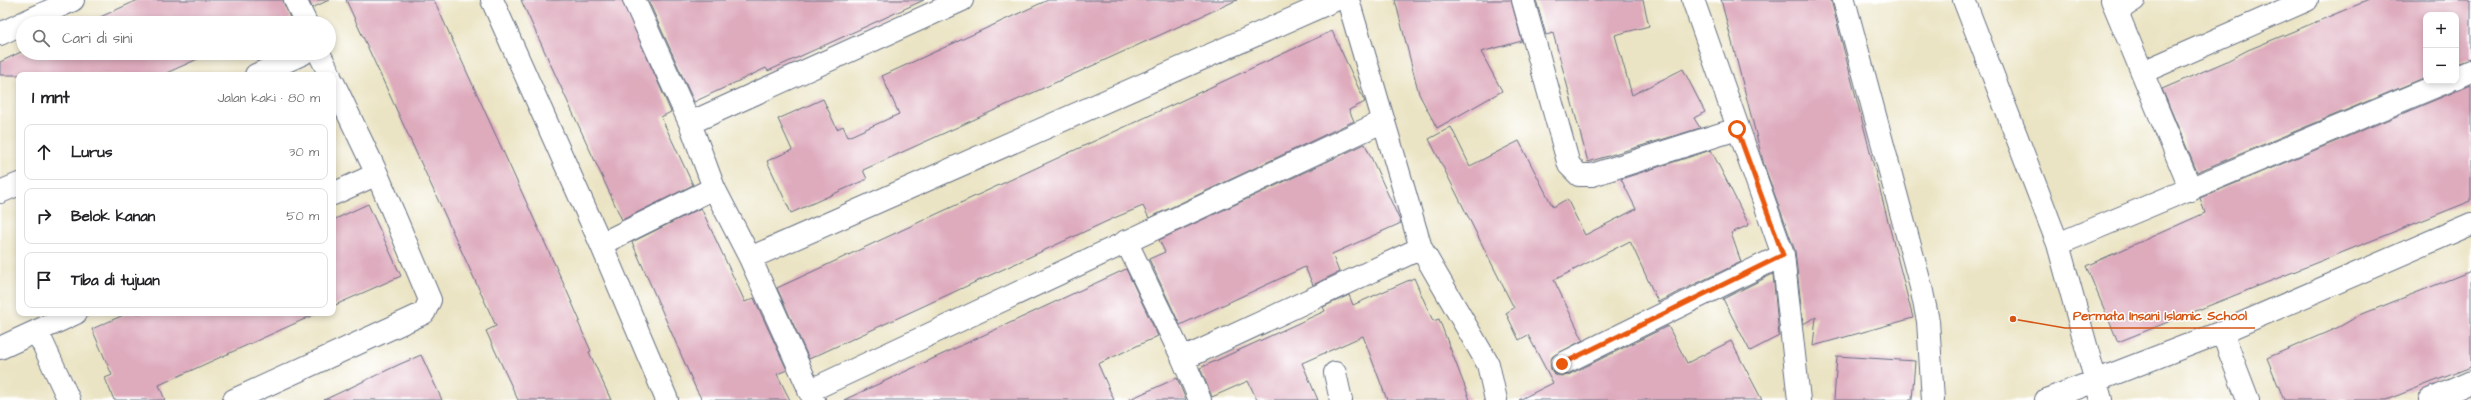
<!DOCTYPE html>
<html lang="id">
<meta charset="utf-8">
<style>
body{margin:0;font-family:"Architects Daughter",sans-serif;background:#f2f2f2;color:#202124}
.controls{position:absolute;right:12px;top:12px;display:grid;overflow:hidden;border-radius:8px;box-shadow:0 2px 6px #0003}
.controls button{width:36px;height:36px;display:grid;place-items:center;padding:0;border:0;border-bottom:1px solid #e0e0e0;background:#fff;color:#202124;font:20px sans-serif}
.stop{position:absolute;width:12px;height:12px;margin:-9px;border:3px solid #ea580c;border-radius:50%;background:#fff}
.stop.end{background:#ea580c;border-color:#fff;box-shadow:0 1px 4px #0008}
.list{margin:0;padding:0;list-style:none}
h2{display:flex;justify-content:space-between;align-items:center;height:52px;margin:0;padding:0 16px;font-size:17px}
h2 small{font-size:13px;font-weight:400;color:#757577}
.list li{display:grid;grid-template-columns:26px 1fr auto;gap:12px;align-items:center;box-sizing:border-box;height:56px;margin:0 8px 8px;padding:0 8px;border:1px solid #e0e0e0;border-radius:8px}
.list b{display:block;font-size:15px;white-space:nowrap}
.list em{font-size:13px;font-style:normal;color:#757577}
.icon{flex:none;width:22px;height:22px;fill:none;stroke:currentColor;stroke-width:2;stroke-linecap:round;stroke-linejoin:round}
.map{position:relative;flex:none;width:2471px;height:400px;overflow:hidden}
.search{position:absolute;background:#fff;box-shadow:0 2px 6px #0003;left:16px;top:16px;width:320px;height:44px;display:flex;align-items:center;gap:10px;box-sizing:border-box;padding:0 14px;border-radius:22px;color:#757577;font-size:15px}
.panel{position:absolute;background:#fff;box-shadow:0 2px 6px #0003;left:16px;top:72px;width:320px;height:244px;border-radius:8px}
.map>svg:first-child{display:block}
</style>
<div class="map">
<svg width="2471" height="400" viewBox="0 0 2471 400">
<rect width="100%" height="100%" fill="#fff"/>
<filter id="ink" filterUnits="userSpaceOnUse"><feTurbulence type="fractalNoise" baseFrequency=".025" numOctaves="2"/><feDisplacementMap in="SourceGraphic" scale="8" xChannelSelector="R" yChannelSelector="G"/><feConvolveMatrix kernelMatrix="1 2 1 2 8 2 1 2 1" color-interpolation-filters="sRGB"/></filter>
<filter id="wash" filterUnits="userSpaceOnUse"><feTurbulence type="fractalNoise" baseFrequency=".012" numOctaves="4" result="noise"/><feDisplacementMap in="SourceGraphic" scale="16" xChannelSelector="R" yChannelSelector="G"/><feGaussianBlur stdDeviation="0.9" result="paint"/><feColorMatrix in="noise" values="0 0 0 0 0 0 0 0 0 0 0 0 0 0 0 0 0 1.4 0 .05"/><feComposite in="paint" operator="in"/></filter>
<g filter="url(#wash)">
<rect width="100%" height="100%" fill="#ebe4c4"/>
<g id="blocks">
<!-- building -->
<path fill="#deabbd" d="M 138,0 L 283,0 L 290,18 L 278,23 L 87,23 Z
M 309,0 L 329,0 L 312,8 Z
M 346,0 L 434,0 L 566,289 L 580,321 L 578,322 L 591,351 L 589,352 L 611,400 L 518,400 L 486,331 L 496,326 Z
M 521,0 L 622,0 L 671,112 L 661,117 L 693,185 L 622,220 Z
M 648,0 L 924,0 L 768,71 L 766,68 L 694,102 Z
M 1048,0 L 1237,0 L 863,170 L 867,179 L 791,213 L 767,161 L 792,150 L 778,119 L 823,99 L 837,129 L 843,126 L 848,137 L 899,114 L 882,76 Z
M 1395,0 L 1511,0 L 1522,41 L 1481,52 L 1502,91 L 1437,128 L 1419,94 Z
M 1536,0 L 1643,0 L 1649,26 L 1615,35 L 1632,95 L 1683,69 L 1705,112 L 1694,118 L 1700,128 L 1588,162 L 1553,33 L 1546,35 Z
M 1721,0 L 1831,0 L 1913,318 L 1813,346 L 1816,317 L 1803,324 L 1795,251 L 1764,165 Z
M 2369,0 L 2471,0 L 2471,59 L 2456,64 L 2456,15 L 2426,15 L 2426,77 L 2197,172 L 2162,89 L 2225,62 L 2248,50 Z
M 1332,31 L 1365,102 L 1349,110 L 1354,121 L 1149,218 L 1143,206 L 1114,218 L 809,359 L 777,288 Z
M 23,51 L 23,53 L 211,53 L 162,75 L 0,75 L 0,62 Z
M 2471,85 L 2471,201 L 2118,342 L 2086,266 L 2205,213 L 2200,198 Z
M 1451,127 L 1470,166 L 1519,141 L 1553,207 L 1567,199 L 1585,235 L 1636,209 L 1621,179 L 1711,150 L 1749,225 L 1731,233 L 1741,262 L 1658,302 L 1630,241 L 1554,280 L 1583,340 L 1552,357 L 1551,369 L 1555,375 L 1568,375 L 1668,326 L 1687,363 L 1731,341 L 1762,400 L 1519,400 L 1553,383 L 1528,335 L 1519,340 L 1506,313 L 1514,308 L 1429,139 Z
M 1365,144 L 1401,223 L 1332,254 L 1339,272 L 1313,285 L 1305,267 L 1180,325 L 1149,259 L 1165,252 L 1159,240 Z
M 368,204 L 401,276 L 333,306 L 333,220 Z
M 701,208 L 745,302 L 754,298 L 787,370 L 777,374 L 790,400 L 702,400 L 696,389 L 632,242 Z
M 1126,269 L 1158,336 L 1098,364 L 1114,400 L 844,400 Z
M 2471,271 L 2471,367 L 2386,400 L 2284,400 L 2267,358 L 2339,327 L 2360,315 Z
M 1773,274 L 1779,336 L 1750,351 L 1723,299 Z
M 1414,278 L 1433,321 L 1439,319 L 1470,400 L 1387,400 L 1363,336 L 1302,363 L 1318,400 L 1257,400 L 1248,381 L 1212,397 L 1200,368 L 1325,311 L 1323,307 L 1349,295 L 1353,305 Z
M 128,313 L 318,313 L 159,385 L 165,400 L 114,400 L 105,378 L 112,375 L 92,329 Z
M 421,355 L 442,400 L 324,400 L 398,365 Z
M 1837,356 L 1915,361 L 1912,400 L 1834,400 Z
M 1177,378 L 1186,400 L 1128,400 Z"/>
</g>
</g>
<g filter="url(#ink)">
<use href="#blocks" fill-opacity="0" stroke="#646e82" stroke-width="1"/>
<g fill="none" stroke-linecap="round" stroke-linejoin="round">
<defs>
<path id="minor" d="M 295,0 L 306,23
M 492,0 L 601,244 L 667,400
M 1348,0 L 1421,248 L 1488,364 L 1496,400
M 1523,0 L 1569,165 L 1579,175 L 1592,175 L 1737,129
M 1693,0 L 1783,255 L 1799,400
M 1844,0 L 1921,287 L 1928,321 L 1933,400
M 1964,0 L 2058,244 L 2101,400
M 2112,0 L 2191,190
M 2117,11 L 2134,0
M 23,23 L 73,0
M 0,34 L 23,23
M 319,53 L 330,75
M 2143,72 L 2307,0
M 256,75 L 304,53
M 2456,78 L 2471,71
M 690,123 L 962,0
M 714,188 L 750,258 L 814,400
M 0,192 L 19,184
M 333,194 L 377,174
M 1126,241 L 1183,359 L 1200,400
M 601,244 L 714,188 L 690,123 L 634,0
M 2058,244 L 2448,81
M 750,258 L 1335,0
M 37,331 L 69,400
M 2222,332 L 2248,400
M 0,348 L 76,313
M 1183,359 L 1421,248
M 1562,364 L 1783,255
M 1335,373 L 1341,400
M 809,391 L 1384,121
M 234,400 L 424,313 L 430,300 L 377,174 L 333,82
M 2046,400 L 2222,332 L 2471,224
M 2430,400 L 2471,382"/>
</defs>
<!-- minor casing -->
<use href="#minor" stroke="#646e82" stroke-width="24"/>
<!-- minor -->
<use href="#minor" stroke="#fff" stroke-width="22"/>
</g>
</g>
<g fill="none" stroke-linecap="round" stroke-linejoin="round" filter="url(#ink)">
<!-- route -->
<path stroke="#ea580c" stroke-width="5" d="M 1562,364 L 1783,255 L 1737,129"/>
</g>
<!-- callouts -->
<path fill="none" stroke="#d45514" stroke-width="1.5" d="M2013 319L2065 328H2255"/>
<circle fill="#d45514" stroke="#fff" stroke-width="1.5" cx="2013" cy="319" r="4"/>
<g font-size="13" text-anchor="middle" font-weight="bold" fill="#d45514" stroke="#fff" stroke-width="3" stroke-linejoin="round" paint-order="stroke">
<text x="2160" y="320">Permata Insani Islamic School</text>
</g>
</svg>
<div class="controls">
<button>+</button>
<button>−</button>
</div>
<div class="stop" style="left:1737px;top:129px"></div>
<div class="stop end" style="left:1562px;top:364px"></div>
<div class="search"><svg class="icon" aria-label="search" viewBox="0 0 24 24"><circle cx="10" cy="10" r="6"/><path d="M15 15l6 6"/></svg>Cari di sini</div>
<section class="panel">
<h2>1 mnt<small>Jalan kaki · 80 m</small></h2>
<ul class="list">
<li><svg class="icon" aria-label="ahead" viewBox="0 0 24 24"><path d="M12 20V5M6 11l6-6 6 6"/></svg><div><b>Lurus</b></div><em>30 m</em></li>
<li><svg class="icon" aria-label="right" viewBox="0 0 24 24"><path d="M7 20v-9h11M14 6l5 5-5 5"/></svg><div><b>Belok kanan</b></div><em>50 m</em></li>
<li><svg class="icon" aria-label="arrive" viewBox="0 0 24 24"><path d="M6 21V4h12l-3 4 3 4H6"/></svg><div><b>Tiba di tujuan</b></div></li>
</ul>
</section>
</div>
